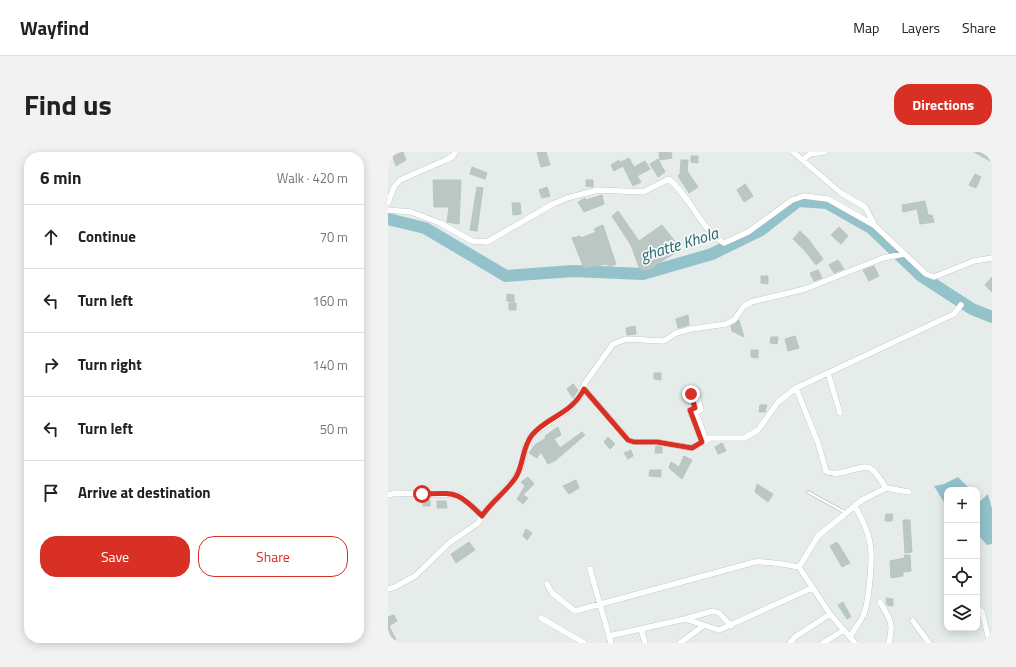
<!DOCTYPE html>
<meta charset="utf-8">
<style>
body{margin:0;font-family:"Titillium Web",sans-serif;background:#f2f2f2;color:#202124}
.controls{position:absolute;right:12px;bottom:12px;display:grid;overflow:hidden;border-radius:8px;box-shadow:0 2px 10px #0003}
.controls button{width:36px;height:36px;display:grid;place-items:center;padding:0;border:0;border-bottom:1px solid #e0e0e0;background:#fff;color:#202124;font:20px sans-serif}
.stop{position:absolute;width:12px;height:12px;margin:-9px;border:3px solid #d93025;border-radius:50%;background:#fff}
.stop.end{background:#d93025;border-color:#fff;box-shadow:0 1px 4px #0008}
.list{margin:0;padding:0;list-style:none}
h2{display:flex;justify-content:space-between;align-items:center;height:52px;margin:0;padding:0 16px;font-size:17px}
h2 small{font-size:13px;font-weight:400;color:#757577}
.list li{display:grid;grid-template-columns:26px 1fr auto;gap:12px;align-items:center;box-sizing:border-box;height:64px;padding:0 16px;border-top:1px solid #e0e0e0}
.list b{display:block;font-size:15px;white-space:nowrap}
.list em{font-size:13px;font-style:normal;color:#757577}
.actions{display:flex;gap:8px;padding:12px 16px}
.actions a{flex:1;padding:9px 0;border:1px solid #d93025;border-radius:16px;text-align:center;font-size:14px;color:#d93025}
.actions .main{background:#d93025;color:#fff}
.icon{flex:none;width:22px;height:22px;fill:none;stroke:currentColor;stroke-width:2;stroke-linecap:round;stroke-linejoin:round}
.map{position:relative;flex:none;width:604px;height:491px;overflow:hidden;border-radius:16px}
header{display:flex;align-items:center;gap:24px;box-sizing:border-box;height:56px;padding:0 20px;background:#fff;border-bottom:1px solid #e0e0e0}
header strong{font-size:19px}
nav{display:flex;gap:22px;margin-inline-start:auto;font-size:14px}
.intro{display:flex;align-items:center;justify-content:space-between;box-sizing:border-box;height:96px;padding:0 24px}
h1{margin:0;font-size:28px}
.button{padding:10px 18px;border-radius:16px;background:#d93025;color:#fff;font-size:14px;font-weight:700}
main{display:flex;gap:24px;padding:0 24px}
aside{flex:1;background:#fff;border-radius:16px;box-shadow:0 2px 10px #0003}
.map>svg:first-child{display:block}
</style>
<header>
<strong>Wayfind</strong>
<nav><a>Map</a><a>Layers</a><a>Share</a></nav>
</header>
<div class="intro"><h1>Find us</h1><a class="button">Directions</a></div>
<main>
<aside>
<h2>6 min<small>Walk · 420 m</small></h2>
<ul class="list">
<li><svg class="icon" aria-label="ahead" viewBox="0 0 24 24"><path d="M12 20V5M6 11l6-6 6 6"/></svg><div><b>Continue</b></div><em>70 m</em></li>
<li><svg class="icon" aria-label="left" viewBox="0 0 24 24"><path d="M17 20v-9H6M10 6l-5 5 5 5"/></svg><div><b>Turn left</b></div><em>160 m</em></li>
<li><svg class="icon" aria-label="right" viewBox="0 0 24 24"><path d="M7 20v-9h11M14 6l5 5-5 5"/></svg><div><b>Turn right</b></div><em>140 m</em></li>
<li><svg class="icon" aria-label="left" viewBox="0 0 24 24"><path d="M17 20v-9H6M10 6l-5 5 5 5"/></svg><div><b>Turn left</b></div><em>50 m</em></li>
<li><svg class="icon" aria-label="arrive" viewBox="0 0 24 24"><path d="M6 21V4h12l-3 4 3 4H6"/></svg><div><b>Arrive at destination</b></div></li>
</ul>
<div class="actions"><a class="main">Save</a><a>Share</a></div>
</aside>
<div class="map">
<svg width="604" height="491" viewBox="0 0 604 491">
<rect width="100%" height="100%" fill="#e5ece9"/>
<!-- water -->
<path fill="#94c2ca" d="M 570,325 L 583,338 L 559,338 L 559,355 L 546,334 L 556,332 Z
M 600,342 L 604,357 L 604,392 L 599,393 L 589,382 L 589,352 Z"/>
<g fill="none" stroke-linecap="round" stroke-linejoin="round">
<!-- river -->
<path stroke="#94c2ca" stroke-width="12" d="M 0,67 L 37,76 L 118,124 L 185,119 L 255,122 L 324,102 L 373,78 L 410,49 L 439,51 L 483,76 L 533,124 L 584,157 L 604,165"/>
</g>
<!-- building -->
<path fill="#bac7c2" stroke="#b8c5c0" d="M 7,0 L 15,0 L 18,8 L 8,14 L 4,2 Z
M 149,0 L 158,0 L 162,13 L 153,15 Z
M 271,0 L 283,0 L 284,6 L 272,8 Z
M 586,0 L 604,0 L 604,10 Z
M 303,4 L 310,4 L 310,11 L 303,10 Z
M 241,6 L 246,15 L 257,9 L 262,17 L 249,24 L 253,30 L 245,34 L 235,14 L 226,19 L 223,13 L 231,8 L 234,13 L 233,10 Z
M 270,7 L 277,20 L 270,25 L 262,12 Z
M 293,8 L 300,8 L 299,19 L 310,35 L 301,41 L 290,24 L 292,22 Z
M 84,15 L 99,21 L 97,27 L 82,22 Z
M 587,22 L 593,25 L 588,36 L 581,33 Z
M 45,28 L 73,28 L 71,72 L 59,70 L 61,55 L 46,55 Z
M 198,28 L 205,28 L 205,35 L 198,34 Z
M 357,32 L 365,44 L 356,50 L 349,38 Z
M 89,35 L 95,36 L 89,79 L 82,78 Z
M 159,35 L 162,44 L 154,46 L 151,38 Z
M 214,43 L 216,52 L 196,60 L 190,50 L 197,46 L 198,48 Z
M 537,49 L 540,63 L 544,63 L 546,70 L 532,72 L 529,57 L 515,60 L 514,53 Z
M 124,51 L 132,51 L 133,62 L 125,63 Z
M 230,59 L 251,89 L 274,73 L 293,97 L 262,117 L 252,118 L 243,93 L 224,64 Z
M 215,73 L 228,112 L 220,115 L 219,112 L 196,116 L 184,86 L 192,84 L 193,86 L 208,80 L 206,77 Z
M 451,75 L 460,84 L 453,92 L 443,83 Z
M 412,79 L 421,88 L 435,107 L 428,113 L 418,100 L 405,87 Z
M 450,108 L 456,117 L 446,121 L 441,113 Z
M 486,114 L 491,124 L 481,129 L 475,118 Z
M 430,118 L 434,126 L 426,129 L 422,121 Z
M 373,124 L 380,124 L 380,132 L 373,131 Z
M 604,125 L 604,140 L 597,133 Z
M 119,142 L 126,143 L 126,150 L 119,149 Z
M 121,151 L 128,151 L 128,158 L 121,158 Z
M 300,163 L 301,173 L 290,176 L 288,167 Z
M 351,168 L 356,185 L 344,179 L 343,174 Z
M 247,174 L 248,182 L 239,183 L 238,176 Z
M 407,184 L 411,196 L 400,199 L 397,187 Z
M 383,185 L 390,185 L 389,192 L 382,191 Z
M 363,198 L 370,198 L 370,206 L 363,205 Z
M 266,221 L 273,221 L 273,228 L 266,227 Z
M 185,232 L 190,238 L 185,246 L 179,237 Z
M 372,253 L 379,253 L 377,260 L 371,260 Z
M 170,275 L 173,283 L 166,287 L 172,296 L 194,280 L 197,283 L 168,308 L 160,312 L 153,300 L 149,306 L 141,301 L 147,293 L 158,286 L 157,284 Z
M 220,285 L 227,292 L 222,297 L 216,290 Z
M 334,291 L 338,299 L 330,302 L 327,295 Z
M 268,294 L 274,295 L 274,301 L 267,301 Z
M 243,298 L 245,304 L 240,307 L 236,301 Z
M 296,304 L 304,308 L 294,327 L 281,316 L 283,310 L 291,315 Z
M 262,318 L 273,318 L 273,325 L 261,324 Z
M 140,325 L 146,332 L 135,343 L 140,346 L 135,352 L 129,347 L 137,334 L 133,330 Z
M 188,328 L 191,336 L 181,342 L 175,334 Z
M 369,332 L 385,342 L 380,350 L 367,340 Z
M 35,348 L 42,348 L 42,354 L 35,354 Z
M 49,349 L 58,349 L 59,356 L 49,356 Z
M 498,362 L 505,362 L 504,369 L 497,369 Z
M 515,368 L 522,368 L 524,400 L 517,401 Z
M 138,377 L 144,381 L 139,388 L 135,384 Z
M 81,390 L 87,398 L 68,411 L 63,402 Z
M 449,390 L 462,411 L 454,415 L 442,394 Z
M 516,403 L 522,403 L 523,419 L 515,420 L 515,424 L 503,426 L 502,409 L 517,406 Z
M 498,446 L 505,447 L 505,454 L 499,453 Z
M 455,450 L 463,465 L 459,467 L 450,453 Z
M 6,463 L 9,469 L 1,474 L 8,488 L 0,491 L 0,465 Z"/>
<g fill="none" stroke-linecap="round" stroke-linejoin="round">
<defs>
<path id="lane" d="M 420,340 L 458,361"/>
<path id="street" d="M 405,0 L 453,41 L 477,55 L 486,72
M 415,8 L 422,2 L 437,0
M 0,51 L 6,35 L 12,28 L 58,8 L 65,4 L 67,0
M 0,58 L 23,60 L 52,71 L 84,89 L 99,90 L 165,52 L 179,46 L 210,38 L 255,40 L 281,27 C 303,45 311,76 336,91 L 360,80 L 404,48 L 416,44 L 440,47 L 486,73 L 538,122 L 546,125 L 586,109 L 604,106
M 440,221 L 452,261
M 408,236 L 430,291 L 438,319 C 451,327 473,311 482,316 C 488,319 494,330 498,336
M 196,237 L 240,287 L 246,290 L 269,290 L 304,296 L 322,286 L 356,286 L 370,278 L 390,250 L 408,236 L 566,162 L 573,153
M 314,290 L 302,258 L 307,256 L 303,242 L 308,240 L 313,258 L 308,261 L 318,288
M 0,343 L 8,341 L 69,343 L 77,347 L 94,364
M 411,415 L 430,384 L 474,348 L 498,336 L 521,340
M 202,417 L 223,491
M 159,432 L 164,441 L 187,459 L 367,410 C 382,409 396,412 411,415 L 442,462 L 467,491
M 0,437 L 7,435 L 27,424 L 61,391 L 90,371 L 99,357 L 127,326 L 133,315 L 139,289 L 146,281 L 181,257 L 192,245 L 197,231 L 225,192 L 238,187 L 276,189 L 288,181 L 303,177 L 338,172 L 346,168 L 356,154 L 363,150 L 417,137 L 495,106 L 516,102
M 492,450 C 502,467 506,471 501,491
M 589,456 L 594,460 L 602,491
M 153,466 L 196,491
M 297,467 L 331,478 L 424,436
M 525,469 L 541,491
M 253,477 L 257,491
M 221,484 L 297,467 L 325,459 L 331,461 L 343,474
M 462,485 C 466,478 471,471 475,464 C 481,451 485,405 482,391 C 480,378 473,365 467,354
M 292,491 L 315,474
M 402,491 L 407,485 L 442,462
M 435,491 L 456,478"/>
</defs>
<!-- lane casing -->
<use href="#lane" stroke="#a8b4b0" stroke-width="3.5"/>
<!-- street casing -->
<use href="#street" stroke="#a8b4b0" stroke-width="6"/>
<!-- lane -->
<use href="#lane" stroke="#fff" stroke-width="2.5"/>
<!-- street -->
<use href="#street" stroke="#fff" stroke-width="5.5"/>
</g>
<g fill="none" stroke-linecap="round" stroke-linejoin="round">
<!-- route -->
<path stroke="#d93025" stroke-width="5" d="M 34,342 C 69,341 69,339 94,364 C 103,350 119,339 128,325 C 136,312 134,295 144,283 C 160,264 183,263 196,237 L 240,288 L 246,290 L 269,290 L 304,296 L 314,290 L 302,258 L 307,256 L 303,242"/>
</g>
<g text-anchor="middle" stroke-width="3.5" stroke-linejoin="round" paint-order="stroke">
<!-- water labels -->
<g font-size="16" font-style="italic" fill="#276571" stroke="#f5f9f7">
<text transform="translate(291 92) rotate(-17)" y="6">ghatte Khola</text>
</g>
</g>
</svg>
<div class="controls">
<button>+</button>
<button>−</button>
<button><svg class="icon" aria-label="locate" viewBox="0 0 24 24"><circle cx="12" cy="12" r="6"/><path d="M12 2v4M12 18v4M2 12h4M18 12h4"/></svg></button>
<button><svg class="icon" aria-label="layers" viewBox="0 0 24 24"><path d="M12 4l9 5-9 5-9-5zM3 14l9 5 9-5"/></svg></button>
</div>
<div class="stop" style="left:34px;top:342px"></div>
<div class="stop end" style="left:303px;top:242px"></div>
</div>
</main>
